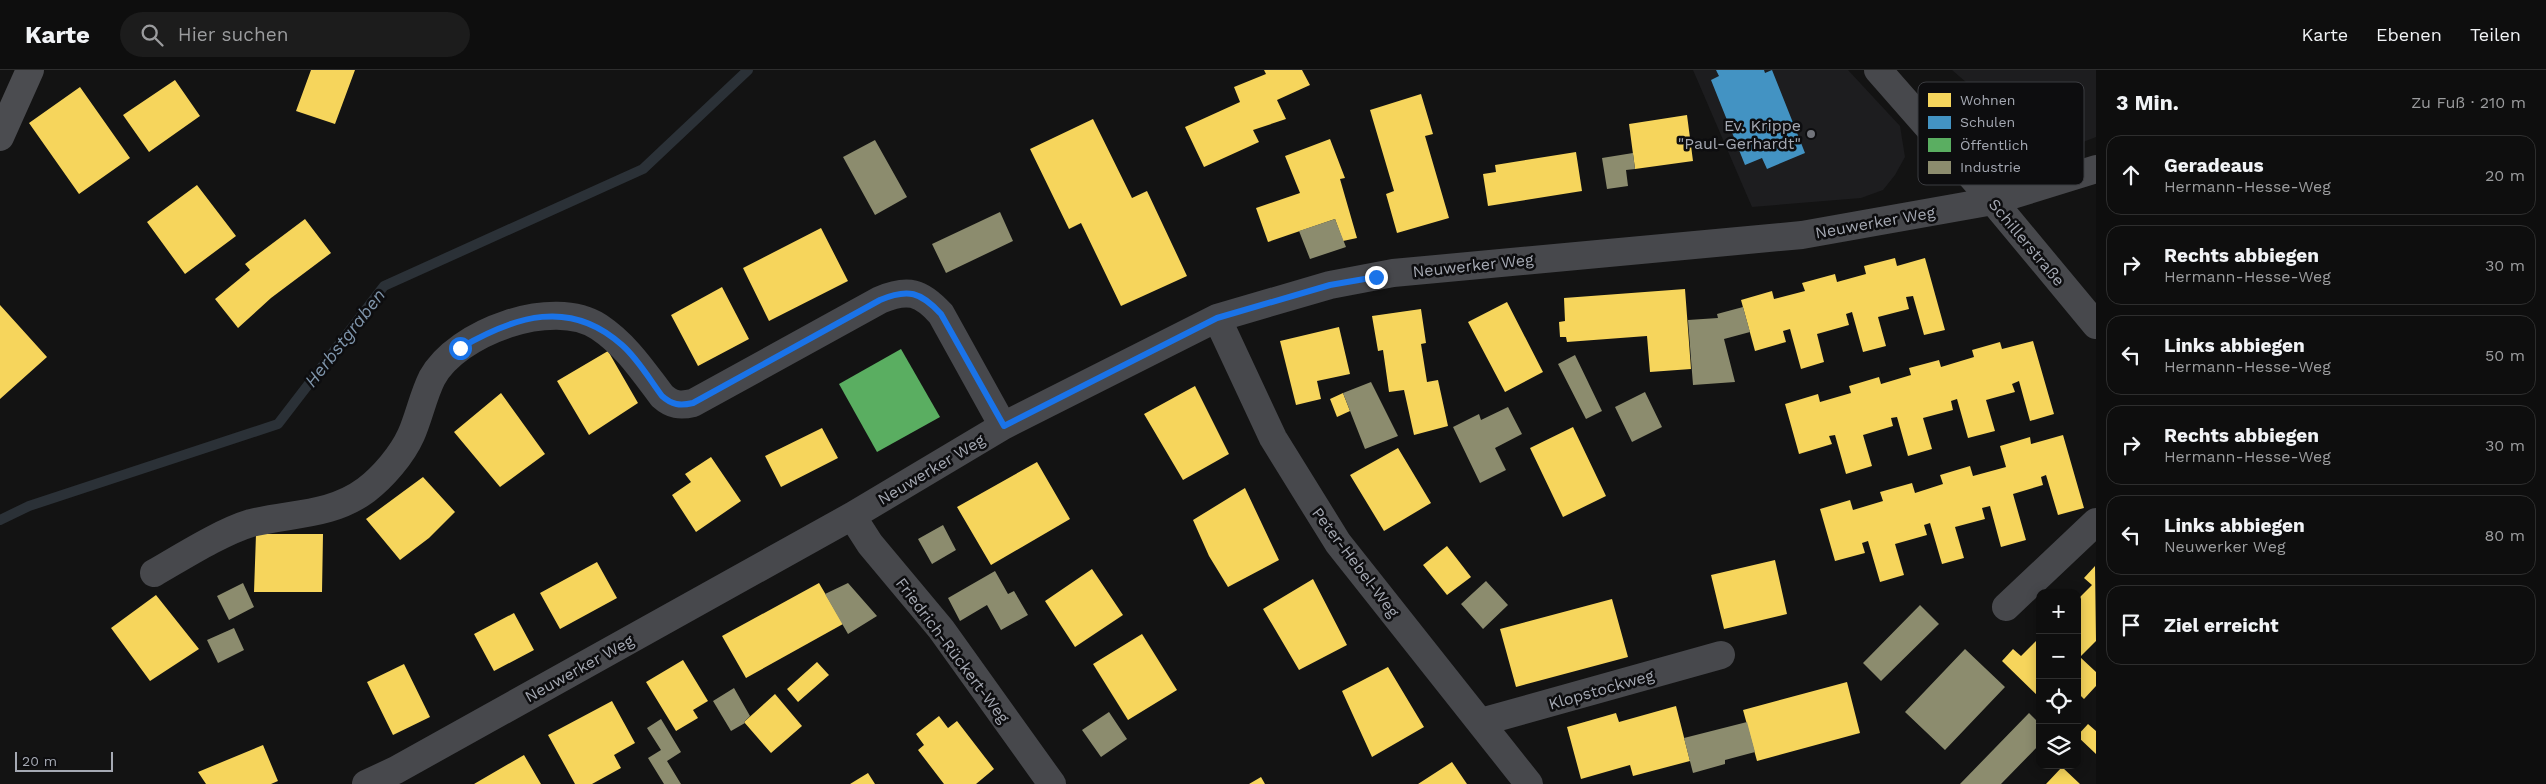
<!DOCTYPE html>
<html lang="de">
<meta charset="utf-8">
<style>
body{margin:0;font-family:"Work Sans",sans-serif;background:#1c1c1c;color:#f1f3f6}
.controls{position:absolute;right:15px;bottom:15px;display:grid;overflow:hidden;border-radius:10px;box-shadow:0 2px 12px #0003}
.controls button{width:45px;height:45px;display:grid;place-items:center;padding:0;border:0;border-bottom:1px solid #2e2e2e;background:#0e0e0e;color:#f1f3f6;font:25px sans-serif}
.scale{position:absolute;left:15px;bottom:12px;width:98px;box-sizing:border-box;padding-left:5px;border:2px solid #a5a9b3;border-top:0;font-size:14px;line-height:18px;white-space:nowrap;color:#a5a9b3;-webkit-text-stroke:4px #0d0d0f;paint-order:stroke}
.stop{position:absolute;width:15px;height:15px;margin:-11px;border:4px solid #1a73e8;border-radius:50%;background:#fff}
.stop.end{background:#1a73e8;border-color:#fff;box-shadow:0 1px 5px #0008}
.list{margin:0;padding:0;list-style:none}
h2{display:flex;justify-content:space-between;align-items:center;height:65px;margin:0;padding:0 20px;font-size:21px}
h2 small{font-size:16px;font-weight:400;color:#9b9c9e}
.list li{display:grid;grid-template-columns:32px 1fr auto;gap:15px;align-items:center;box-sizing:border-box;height:80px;margin:0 10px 10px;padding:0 10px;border:1px solid #2e2e2e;border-radius:15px}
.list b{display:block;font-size:19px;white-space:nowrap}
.list p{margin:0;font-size:16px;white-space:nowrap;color:#9b9c9e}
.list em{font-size:16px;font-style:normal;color:#9b9c9e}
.icon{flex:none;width:28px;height:28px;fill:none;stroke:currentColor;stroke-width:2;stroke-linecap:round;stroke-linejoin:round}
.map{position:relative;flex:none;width:2096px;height:714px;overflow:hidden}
header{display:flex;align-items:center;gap:30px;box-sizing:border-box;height:70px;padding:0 25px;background:#0e0e0e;border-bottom:1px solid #2e2e2e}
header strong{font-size:24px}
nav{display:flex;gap:28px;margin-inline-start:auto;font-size:18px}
.search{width:350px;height:45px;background:#1c1c1c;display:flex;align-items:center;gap:12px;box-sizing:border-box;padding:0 18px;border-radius:28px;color:#9b9c9e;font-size:19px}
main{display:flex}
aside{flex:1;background:#0e0e0e}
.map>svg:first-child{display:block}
</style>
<header>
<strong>Karte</strong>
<div class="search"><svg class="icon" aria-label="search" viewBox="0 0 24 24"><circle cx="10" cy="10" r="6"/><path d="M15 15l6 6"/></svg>Hier suchen</div>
<nav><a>Karte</a><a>Ebenen</a><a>Teilen</a></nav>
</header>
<main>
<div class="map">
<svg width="2096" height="714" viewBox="0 0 2096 714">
<rect width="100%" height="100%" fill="#131313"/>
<!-- built -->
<path fill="#1d1d1f" d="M 1693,0 L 1848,0 L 1900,56 L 1905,87 L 1895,105 L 1883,120 L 1861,128 L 1752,137 Z
M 1952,0 L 2096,0 L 2096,67 L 2050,85 Z"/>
<!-- homes -->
<path fill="#f6d55c" d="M 311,0 L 355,0 L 335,54 L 296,41 Z
M 1264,0 L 1302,0 L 1310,15 L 1277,30 L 1286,49 L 1253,60 L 1259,72 L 1204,97 L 1185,57 L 1240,32 L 1234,17 L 1266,4 Z
M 175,10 L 200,46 L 149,82 L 123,45 Z
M 80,17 L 130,88 L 79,124 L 29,53 Z
M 1421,24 L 1433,64 L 1425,66 L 1449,148 L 1397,163 L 1386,124 L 1394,121 L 1370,40 Z
M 1687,45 L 1693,91 L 1635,99 L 1629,54 Z
M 1093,49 L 1132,128 L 1147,121 L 1187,206 L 1121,236 L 1081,153 L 1069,159 L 1030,79 Z
M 1330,69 L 1345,108 L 1340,109 L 1357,168 L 1343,171 L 1335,149 L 1268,172 L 1256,138 L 1300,123 L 1285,86 Z
M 1576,82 L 1582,121 L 1488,136 L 1483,104 L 1496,102 L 1495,95 Z
M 197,115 L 236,166 L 185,204 L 147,152 Z
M 305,149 L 331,183 L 271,228 L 238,258 L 215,229 L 250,200 L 245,194 Z
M 821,158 L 848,211 L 769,251 L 743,198 Z
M 1895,188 L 1897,196 L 1925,188 L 1945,260 L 1924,265 L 1913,226 L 1906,227 L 1909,239 L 1878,247 L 1886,276 L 1863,282 L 1852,242 L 1846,244 L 1849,255 L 1817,264 L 1824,292 L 1801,299 L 1790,259 L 1783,261 L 1786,272 L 1755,281 L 1741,230 L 1772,221 L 1774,229 L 1805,221 L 1802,213 L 1835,204 L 1837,212 L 1866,204 L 1864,196 Z
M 722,217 L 749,269 L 698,296 L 671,245 Z
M 1685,219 L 1691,299 L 1650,302 L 1647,266 L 1567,272 L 1566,267 L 1560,267 L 1559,252 L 1565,251 L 1564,228 Z
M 1507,232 L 1543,302 L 1505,322 L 1468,252 Z
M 0,235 L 47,287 L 0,329 Z
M 1421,239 L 1426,273 L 1421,274 L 1427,312 L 1438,310 L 1448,356 L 1414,365 L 1404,320 L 1389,322 L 1383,280 L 1378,281 L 1372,246 Z
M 1339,257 L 1350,304 L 1317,311 L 1321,329 L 1296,335 L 1280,271 Z
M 2033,271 L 2054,344 L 2030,351 L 2019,311 L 2012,314 L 2015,322 L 1986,330 L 1995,361 L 1968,368 L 1957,329 L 1951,331 L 1953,340 L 1923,348 L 1932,379 L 1908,386 L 1897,347 L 1891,348 L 1893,356 L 1863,365 L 1872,396 L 1846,404 L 1835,365 L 1829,366 L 1832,374 L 1799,384 L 1785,334 L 1818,324 L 1820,332 L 1851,323 L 1849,316 L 1879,307 L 1881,314 L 1911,305 L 1909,298 L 1939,290 L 1941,297 L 1974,287 L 1972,280 L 2000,272 L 2002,279 Z
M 608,281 L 638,333 L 589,365 L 557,311 Z
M 1195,316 L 1229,384 L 1183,410 L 1144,344 Z
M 501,323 L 545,384 L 500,417 L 454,362 Z
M 1343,323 L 1350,341 L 1337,347 L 1330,329 Z
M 1573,357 L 1606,426 L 1563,447 L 1530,378 Z
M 822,358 L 838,388 L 781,417 L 765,386 Z
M 2063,365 L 2084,438 L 2058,445 L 2046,405 L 2041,407 L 2043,415 L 2013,424 L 2026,470 L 2001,477 L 1990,436 L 1982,438 L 1985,449 L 1955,457 L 1964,488 L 1942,494 L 1930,453 L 1924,455 L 1927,465 L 1895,474 L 1904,505 L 1880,512 L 1868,471 L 1862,473 L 1865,483 L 1835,491 L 1820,439 L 1850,430 L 1853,440 L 1883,431 L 1880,422 L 1912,413 L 1915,423 L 1943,414 L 1940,405 L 1970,396 L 1973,406 L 2006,397 L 2000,376 L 2030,367 L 2031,374 Z
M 1398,378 L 1431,433 L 1384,461 L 1350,405 Z
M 711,387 L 741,431 L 696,462 L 672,425 L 691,412 L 685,404 Z
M 1037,392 L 1070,449 L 991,495 L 957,437 Z
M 423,407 L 455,442 L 429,468 L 400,490 L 366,449 Z
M 1245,418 L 1279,490 L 1228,517 L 1209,486 L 1193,450 Z
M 256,464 L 323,464 L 322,522 L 254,522 Z
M 1447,476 L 1471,507 L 1447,525 L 1423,495 Z
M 1775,490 L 1787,544 L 1724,559 L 1711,505 Z
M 597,492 L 617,528 L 560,559 L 540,523 Z
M 2095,496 L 2096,571 L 2080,587 L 2096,602 L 2096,616 L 2084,629 L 2077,622 L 2077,530 L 2092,515 L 2084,508 Z
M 1092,499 L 1123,545 L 1075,577 L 1045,531 Z
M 1313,509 L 1347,575 L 1299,600 L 1263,539 Z
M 819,513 L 843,554 L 746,608 L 722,566 Z
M 156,525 L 199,579 L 150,611 L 111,558 Z
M 1612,529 L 1628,587 L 1516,617 L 1500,559 Z
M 514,543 L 534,580 L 494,601 L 474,564 Z
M 1142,564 L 1177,620 L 1128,650 L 1093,594 Z
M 2040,567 L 2040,628 L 2002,591 L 2013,579 L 2021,586 Z
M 683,590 L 708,631 L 693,640 L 698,648 L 676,661 L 646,612 Z
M 817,592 L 829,605 L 798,632 L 787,619 Z
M 404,594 L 430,647 L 393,665 L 367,612 Z
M 1388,597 L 1424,657 L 1372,687 L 1342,621 Z
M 1847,612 L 1860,663 L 1757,691 L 1743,640 Z
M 775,624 L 802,656 L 771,683 L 744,652 Z
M 612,631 L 635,673 L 614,685 L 621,698 L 592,714 L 575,714 L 548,665 Z
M 1676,636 L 1690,691 L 1633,706 L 1630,695 L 1581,709 L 1567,657 L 1616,643 L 1619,652 Z
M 939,646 L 948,658 L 957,651 L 994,699 L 976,714 L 944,714 L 918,680 L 924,675 L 916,664 Z
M 2088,654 L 2096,661 L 2096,684 L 2077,666 Z
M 263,675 L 278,711 L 271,714 L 206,714 L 198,702 Z
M 524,685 L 541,714 L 474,714 Z
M 1452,692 L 1467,714 L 1418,714 Z
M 2062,697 L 2080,714 L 2046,714 Z
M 868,703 L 875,714 L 850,714 Z
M 1261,707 L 1265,714 L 1249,714 Z"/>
<!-- schools -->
<path fill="#4393c3" d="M 1716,0 L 1764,0 L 1765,3 L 1772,0 L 1805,83 L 1767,99 L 1762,88 L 1745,95 L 1711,10 L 1719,6 Z"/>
<!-- public -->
<path fill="#5aae61" d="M 901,279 L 940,347 L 877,382 L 839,314 Z"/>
<!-- industry -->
<path fill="#8c8c6e" d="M 875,70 L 907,127 L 875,145 L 843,87 Z
M 1633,83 L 1635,99 L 1626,100 L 1628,116 L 1607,119 L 1602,88 Z
M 1000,142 L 1013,171 L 946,203 L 932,174 Z
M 1335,149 L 1346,177 L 1310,189 L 1299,161 Z
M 1743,237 L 1750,262 L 1724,269 L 1735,312 L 1693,315 L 1688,250 L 1718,248 L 1717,244 Z
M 1575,285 L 1602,341 L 1586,349 L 1558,294 Z
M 1371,312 L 1398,366 L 1365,379 L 1343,323 Z
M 1645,322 L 1662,357 L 1632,372 L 1615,337 Z
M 1508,337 L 1522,364 L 1495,378 L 1506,400 L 1480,413 L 1453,357 L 1479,344 L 1481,350 Z
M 943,455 L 956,480 L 932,494 L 918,469 Z
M 995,501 L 1008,524 L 1014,521 L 1028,545 L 1001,560 L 987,535 L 960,551 L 948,528 Z
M 1486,511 L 1508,535 L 1483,559 L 1461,534 Z
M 243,513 L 254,537 L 229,550 L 217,526 Z
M 848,513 L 877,546 L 848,564 L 825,524 Z
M 1920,535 L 1939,554 L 1881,611 L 1863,593 Z
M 234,558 L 244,580 L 218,593 L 207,570 Z
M 1965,579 L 2005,617 L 1945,680 L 1905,642 Z
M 734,618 L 750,646 L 744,652 L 745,653 L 731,661 L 713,631 Z
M 1109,642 L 1127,669 L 1101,687 L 1082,660 Z
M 2029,643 L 2040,654 L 2040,674 L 2001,714 L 1960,714 Z
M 661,649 L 681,682 L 667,691 L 681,714 L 664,714 L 648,688 L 661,680 L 647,658 Z
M 1747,652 L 1755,682 L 1725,690 L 1725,694 L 1693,703 L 1684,668 Z"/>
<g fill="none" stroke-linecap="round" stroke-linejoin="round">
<!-- stream -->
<path stroke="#2b3137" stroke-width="10" d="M 0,450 L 29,436 L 278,354 L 384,216 L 643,99 L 748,0"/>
<!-- street -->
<path stroke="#47484c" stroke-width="28" d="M 1878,0 L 1993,131 L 2096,255
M 1217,248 L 1273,368 L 1338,473 L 1529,714
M 852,446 L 870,474 L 941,559 L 1052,714
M 154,503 C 182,487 221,462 251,453 C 291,443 331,446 366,420 C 383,407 402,385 411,365 C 419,347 423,326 432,308 C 457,262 553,227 599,257 C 626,275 643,301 662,326 C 672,335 680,336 693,333 L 880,230 C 908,218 921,222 941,244 L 1003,356
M 2006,537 L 2096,452
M 1481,652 L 1721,585
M 366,714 L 396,700 L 852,446 L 1003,356 L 1217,248 L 1330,215 L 1393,203 L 1802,165 L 1993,131 L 2096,99"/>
<!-- secondary -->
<path stroke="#4b4c50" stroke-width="28" d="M 0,67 L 30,0"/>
</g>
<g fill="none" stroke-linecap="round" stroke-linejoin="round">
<!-- route -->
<path stroke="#1a73e8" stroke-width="6" d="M 460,278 C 515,246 570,228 622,275 C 638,289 650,310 662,326 C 672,335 680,336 693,333 L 880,230 C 908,218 921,222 941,244 L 1004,356 L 1217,248 L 1330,215 L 1376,207"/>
</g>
<!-- markers -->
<circle fill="#72747b" stroke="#0d0d0f" stroke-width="2" cx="1811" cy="64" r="5"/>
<g text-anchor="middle" stroke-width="5" stroke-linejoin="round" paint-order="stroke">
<!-- poi labels -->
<g font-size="16" fill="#a5a9b3" stroke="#0d0d0f" text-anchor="end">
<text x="1801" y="61">Ev. Krippe<tspan x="1801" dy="18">"Paul-Gerhardt"</tspan></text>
</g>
<!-- street labels -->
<g font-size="16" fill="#a5a9b3" stroke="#0d0d0f">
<text transform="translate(1875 152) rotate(-10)" y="6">Neuwerker Weg</text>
<text transform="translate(2027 172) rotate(50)" y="6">Schillerstraße</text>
<text transform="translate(1473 195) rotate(-6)" y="6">Neuwerker Weg</text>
<text transform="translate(931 399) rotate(-31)" y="6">Neuwerker Weg</text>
<text transform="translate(1356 492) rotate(53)" y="6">Peter-Hebel-Weg</text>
<text transform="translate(953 580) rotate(53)" y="6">Friedrich-Rückert-Weg</text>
<text transform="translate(579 598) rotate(-29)" y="6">Neuwerker Weg</text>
<text transform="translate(1601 619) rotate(-16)" y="6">Klopstockweg</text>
</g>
<!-- water labels -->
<g font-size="18" font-style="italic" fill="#7f95ab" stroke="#0d0d0f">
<text transform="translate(345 268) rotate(-52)" y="6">Herbstgraben</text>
</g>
</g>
<!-- legend -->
<rect x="1918" y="12" width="166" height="103" rx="8" fill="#0d0d0f" stroke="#3b3c40" stroke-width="1"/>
<rect x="1928" y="23" width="23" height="14" fill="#f6d55c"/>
<rect x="1928" y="46" width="23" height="13" fill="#4393c3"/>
<rect x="1928" y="68" width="23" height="14" fill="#5aae61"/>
<rect x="1928" y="91" width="23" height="13" fill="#8c8c6e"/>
<g font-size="14" fill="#a5a9b3">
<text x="1960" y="35">Wohnen</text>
<text x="1960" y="57">Schulen</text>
<text x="1960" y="80">Öffentlich</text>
<text x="1960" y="102">Industrie</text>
</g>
</svg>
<div class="controls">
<button>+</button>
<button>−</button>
<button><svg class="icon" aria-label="locate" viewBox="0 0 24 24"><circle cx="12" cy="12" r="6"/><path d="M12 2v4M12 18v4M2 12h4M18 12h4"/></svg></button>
<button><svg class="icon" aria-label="layers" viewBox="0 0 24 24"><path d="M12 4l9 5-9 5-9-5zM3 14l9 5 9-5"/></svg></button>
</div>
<div class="scale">20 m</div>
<div class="stop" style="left:460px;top:278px"></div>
<div class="stop end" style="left:1376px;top:207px"></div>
</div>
<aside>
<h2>3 Min.<small>Zu Fuß · 210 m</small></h2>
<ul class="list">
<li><svg class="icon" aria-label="ahead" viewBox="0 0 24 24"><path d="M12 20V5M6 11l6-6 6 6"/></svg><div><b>Geradeaus</b><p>Hermann-Hesse-Weg</p></div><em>20 m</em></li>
<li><svg class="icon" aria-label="right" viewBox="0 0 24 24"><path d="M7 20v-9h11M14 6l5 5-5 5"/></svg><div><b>Rechts abbiegen</b><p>Hermann-Hesse-Weg</p></div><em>30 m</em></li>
<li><svg class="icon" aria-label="left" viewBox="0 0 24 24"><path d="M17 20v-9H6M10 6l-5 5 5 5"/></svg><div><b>Links abbiegen</b><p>Hermann-Hesse-Weg</p></div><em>50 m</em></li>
<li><svg class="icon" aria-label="right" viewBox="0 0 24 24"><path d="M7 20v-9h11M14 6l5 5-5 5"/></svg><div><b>Rechts abbiegen</b><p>Hermann-Hesse-Weg</p></div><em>30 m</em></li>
<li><svg class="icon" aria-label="left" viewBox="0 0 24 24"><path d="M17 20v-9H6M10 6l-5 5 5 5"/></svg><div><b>Links abbiegen</b><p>Neuwerker Weg</p></div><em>80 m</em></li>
<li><svg class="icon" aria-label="arrive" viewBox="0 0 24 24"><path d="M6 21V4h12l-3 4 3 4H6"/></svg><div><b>Ziel erreicht</b></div></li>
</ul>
</aside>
</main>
